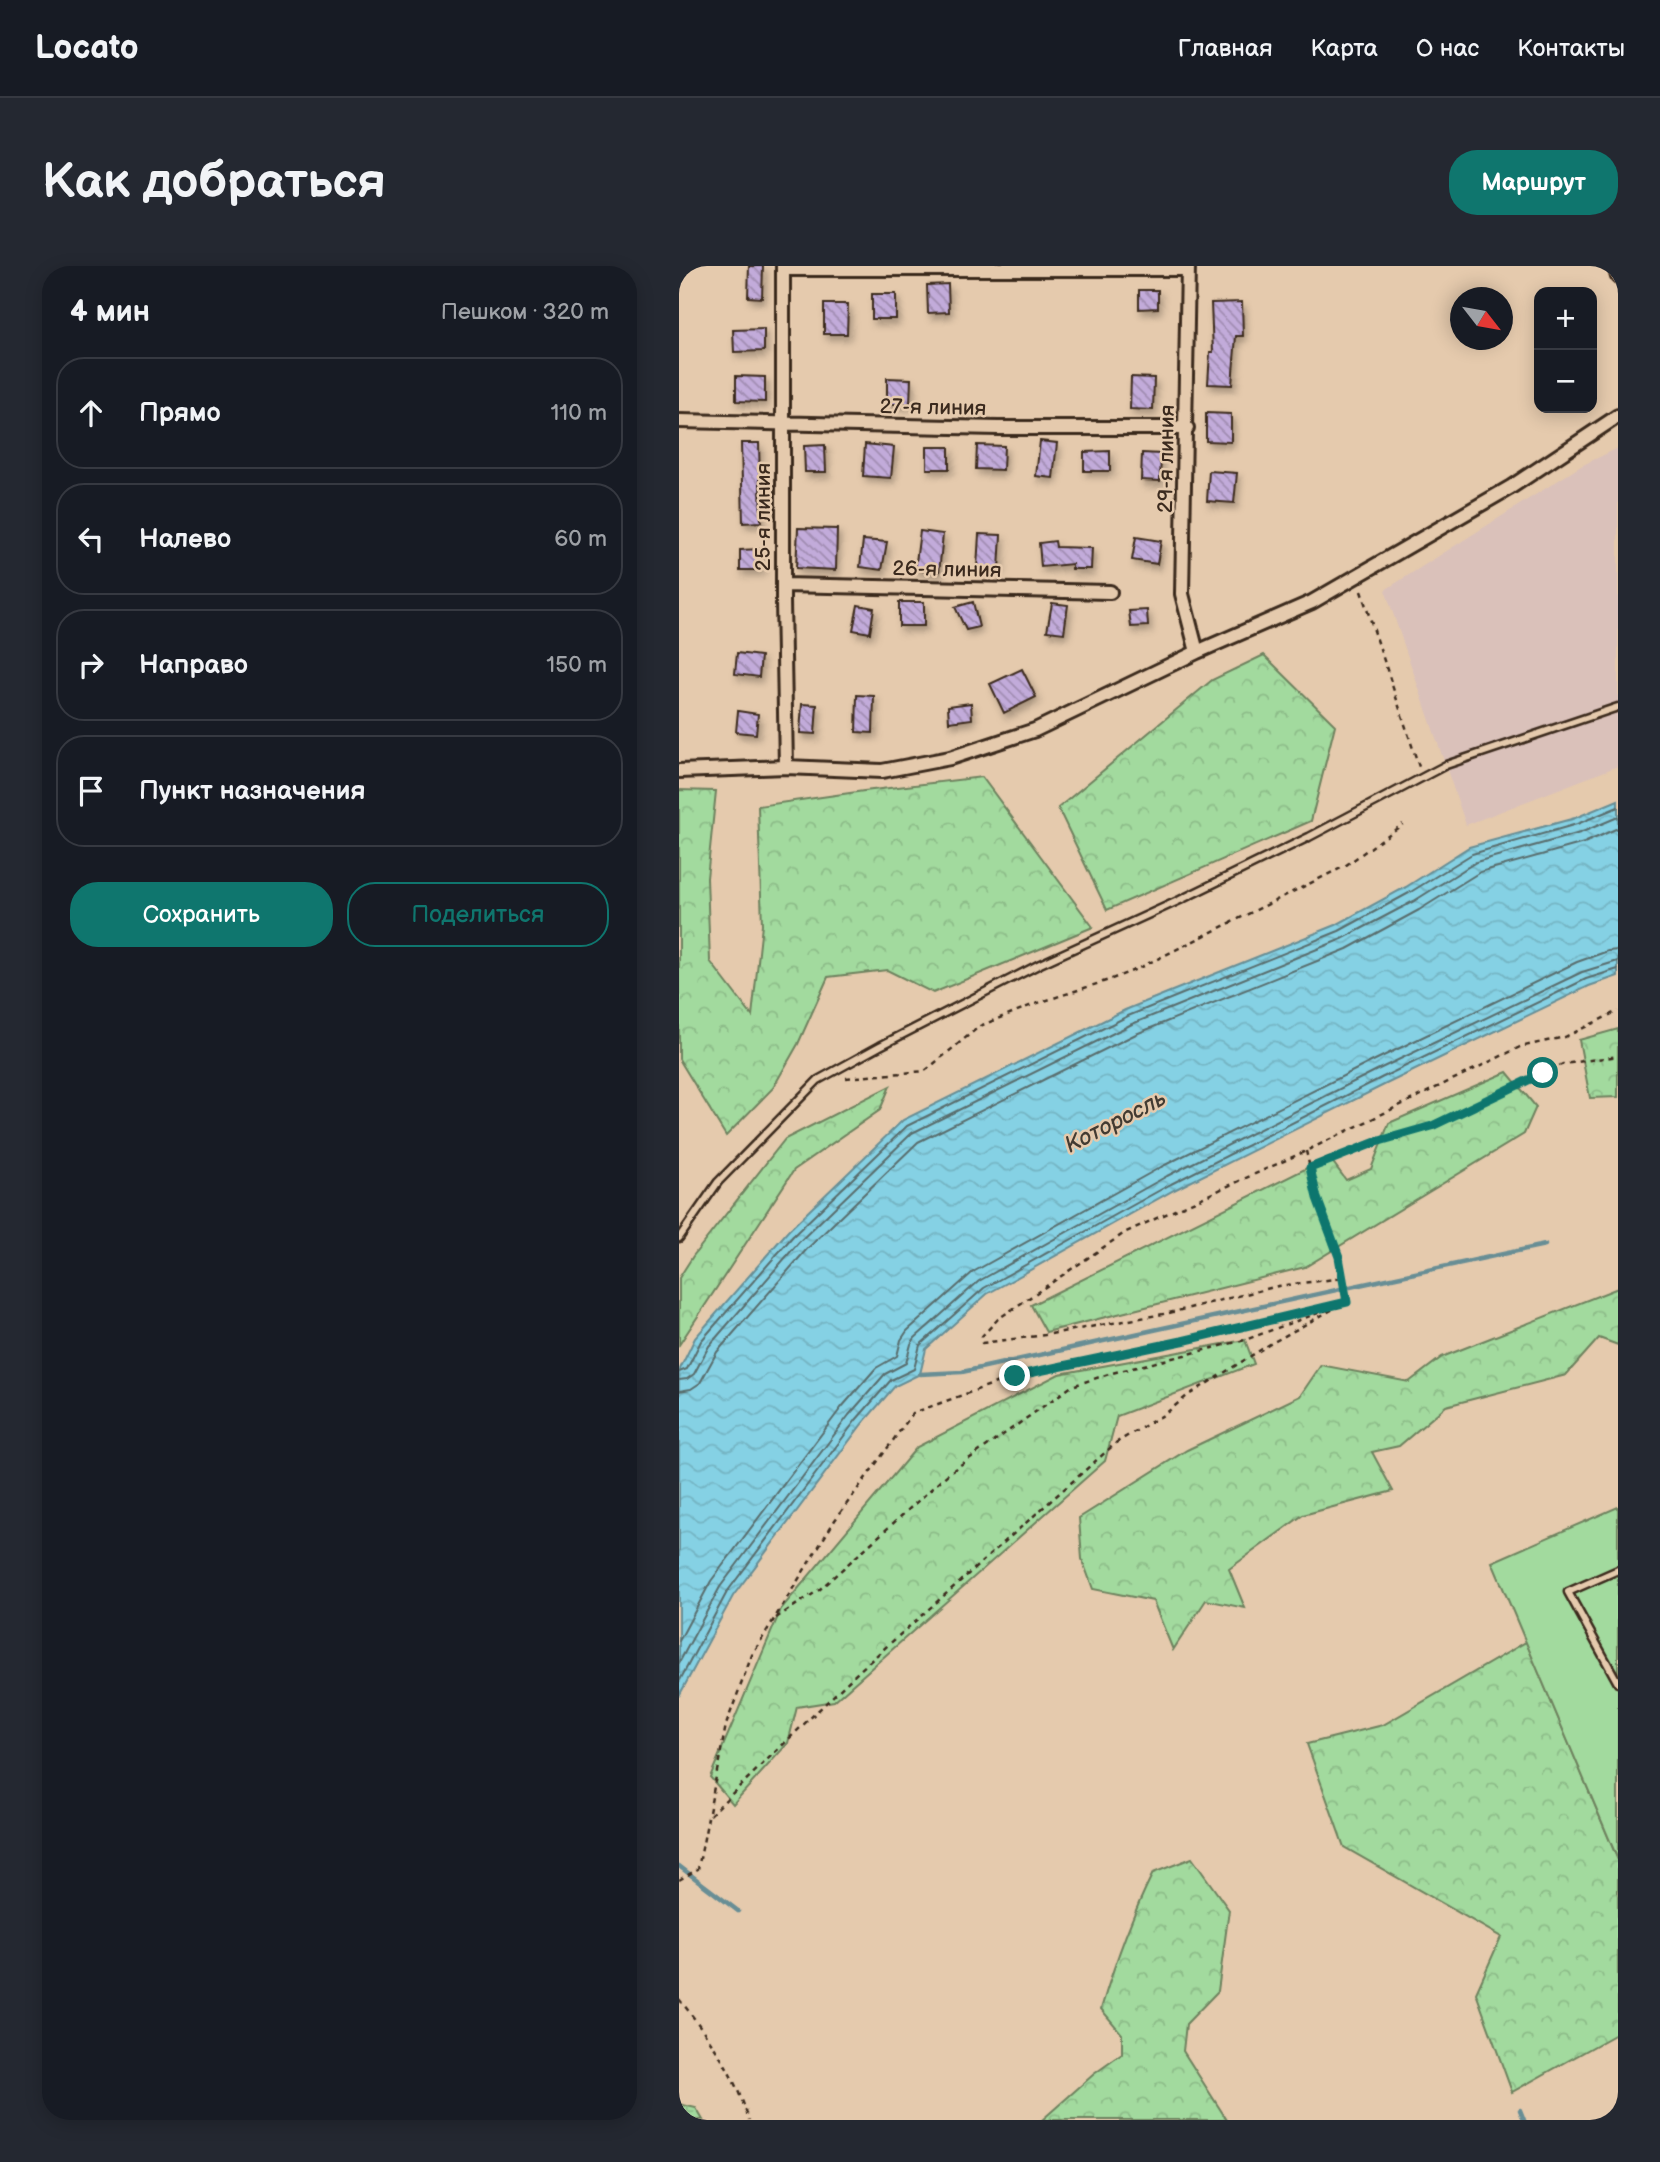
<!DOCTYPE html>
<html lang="ru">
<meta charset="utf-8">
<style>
body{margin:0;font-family:"Balsamiq Sans",sans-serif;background:#242831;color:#f1f3f6}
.controls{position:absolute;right:21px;top:21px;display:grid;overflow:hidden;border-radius:14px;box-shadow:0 4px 18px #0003}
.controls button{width:63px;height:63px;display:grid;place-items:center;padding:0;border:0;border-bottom:2px solid #363941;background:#171b24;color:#f1f3f6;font:35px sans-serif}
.compass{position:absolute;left:771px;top:21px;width:63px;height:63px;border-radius:50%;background:#171b24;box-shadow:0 4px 18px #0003;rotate:121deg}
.stop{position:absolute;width:21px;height:21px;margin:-16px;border:5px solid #0f766e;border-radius:50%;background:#fff}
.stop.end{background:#0f766e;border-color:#fff;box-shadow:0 2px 7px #0008}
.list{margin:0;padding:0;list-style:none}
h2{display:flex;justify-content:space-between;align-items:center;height:91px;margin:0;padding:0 28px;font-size:30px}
h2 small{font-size:23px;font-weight:400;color:#9ea1a6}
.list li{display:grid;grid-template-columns:46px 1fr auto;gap:21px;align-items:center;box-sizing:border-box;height:112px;margin:0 14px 14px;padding:0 14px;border:2px solid #363941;border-radius:28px}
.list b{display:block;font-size:26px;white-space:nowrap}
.list em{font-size:23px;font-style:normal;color:#9ea1a6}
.actions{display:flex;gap:14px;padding:21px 28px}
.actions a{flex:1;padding:16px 0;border:2px solid #0f766e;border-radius:28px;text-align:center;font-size:24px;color:#0f766e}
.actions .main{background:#0f766e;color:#fff}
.icon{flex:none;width:38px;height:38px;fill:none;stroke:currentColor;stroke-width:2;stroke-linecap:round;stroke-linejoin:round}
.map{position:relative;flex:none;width:939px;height:1854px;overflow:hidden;border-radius:28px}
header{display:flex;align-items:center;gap:42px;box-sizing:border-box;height:98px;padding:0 35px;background:#171b24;border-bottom:2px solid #363941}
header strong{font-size:33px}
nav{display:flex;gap:38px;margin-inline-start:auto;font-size:24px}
.intro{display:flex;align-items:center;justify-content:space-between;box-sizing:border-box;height:168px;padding:0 42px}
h1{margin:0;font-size:49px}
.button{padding:18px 32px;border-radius:28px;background:#0f766e;color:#fff;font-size:24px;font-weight:700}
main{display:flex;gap:42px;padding:0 42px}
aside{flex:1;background:#171b24;border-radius:28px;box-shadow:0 4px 18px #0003}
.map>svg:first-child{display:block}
</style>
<header>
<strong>Locato</strong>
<nav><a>Главная</a><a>Карта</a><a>О нас</a><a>Контакты</a></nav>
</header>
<div class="intro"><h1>Как добраться</h1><a class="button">Маршрут</a></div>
<main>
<aside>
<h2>4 мин<small>Пешком · 320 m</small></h2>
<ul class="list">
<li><svg class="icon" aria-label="ahead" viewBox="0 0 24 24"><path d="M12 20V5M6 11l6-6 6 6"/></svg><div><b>Прямо</b></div><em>110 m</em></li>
<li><svg class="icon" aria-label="left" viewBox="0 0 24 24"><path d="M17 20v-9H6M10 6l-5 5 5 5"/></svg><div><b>Налево</b></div><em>60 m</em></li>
<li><svg class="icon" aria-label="right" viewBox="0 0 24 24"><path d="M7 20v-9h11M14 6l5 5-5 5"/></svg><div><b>Направо</b></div><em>150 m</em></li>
<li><svg class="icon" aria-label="arrive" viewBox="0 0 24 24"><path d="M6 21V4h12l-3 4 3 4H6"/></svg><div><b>Пункт назначения</b></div></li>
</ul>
<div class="actions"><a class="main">Сохранить</a><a>Поделиться</a></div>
</aside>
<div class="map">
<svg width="939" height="1854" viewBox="0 0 939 1854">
<defs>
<pattern id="forest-crowns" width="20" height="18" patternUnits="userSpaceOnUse" patternTransform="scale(1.75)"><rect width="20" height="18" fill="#a2da9e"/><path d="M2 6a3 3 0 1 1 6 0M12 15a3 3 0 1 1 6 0" fill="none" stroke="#8cbb88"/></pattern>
<pattern id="wetland-marsh" width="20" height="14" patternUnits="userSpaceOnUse" patternTransform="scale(1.75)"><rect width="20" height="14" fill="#a2da9e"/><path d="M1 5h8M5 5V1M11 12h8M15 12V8" fill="none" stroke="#8cbb88"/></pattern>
<pattern id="water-waves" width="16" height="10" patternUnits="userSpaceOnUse" patternTransform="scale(1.75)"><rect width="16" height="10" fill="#85d1e4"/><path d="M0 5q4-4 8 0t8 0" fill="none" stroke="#74b4c3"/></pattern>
<pattern id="building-back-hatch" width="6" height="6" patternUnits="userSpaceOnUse" patternTransform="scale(1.75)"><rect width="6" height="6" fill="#c2abda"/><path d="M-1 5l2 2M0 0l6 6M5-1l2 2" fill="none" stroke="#9f8bb0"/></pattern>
<filter id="shadow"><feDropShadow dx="3" dy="5" stdDeviation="3.5" flood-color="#0004"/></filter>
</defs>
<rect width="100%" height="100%" fill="#e5caad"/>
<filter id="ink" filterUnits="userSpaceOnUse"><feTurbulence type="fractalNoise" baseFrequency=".0143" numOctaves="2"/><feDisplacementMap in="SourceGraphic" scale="14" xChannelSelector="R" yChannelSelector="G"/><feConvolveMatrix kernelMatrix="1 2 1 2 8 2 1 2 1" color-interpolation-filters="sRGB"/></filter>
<g filter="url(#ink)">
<!-- built -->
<path fill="#dac1ba" d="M 939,182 L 939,500 L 787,559 L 706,324 L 902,200 Z"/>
<!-- forest -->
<path fill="url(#forest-crowns)" stroke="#6e825e" stroke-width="2" d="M 585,389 L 656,459 L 632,555 L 428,644 L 379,542 L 533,414 Z
M 303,511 L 414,661 L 254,727 L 208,704 L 149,711 L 119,778 L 94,822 L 47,870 L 0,793 L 0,524 L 37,525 L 28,612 L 31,695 L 73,750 L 83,659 L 79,540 L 185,525 Z
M 939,763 L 939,831 L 911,832 L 900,774 Z
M 828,806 L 857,841 L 845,868 L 626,1001 L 367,1066 L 352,1039 L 650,891 L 667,914 L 692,903 L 710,857 Z
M 211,820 L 201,844 L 115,904 L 0,1079 L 0,1012 L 14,990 L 106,873 Z
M 939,1022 L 939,1079 L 920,1072 L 887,1109 L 767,1140 L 720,1180 L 693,1186 L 714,1225 L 624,1249 L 550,1303 L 566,1342 L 527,1334 L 494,1384 L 474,1335 L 414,1323 L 403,1293 L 400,1252 L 508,1184 L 621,1130 L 642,1099 L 730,1116 L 763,1091 Z
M 566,1074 L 575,1098 L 438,1150 L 426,1195 L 155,1435 L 118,1441 L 109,1477 L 54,1538 L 31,1511 L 102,1343 L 238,1181 L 380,1108 Z
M 847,1376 L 939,1594 L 939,1767 L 833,1826 L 797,1727 L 822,1671 L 665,1581 L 628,1478 L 704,1459 Z
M 513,1592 L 550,1644 L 539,1725 L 507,1758 L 504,1785 L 548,1854 L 363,1854 L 415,1808 L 443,1788 L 443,1768 L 422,1743 C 436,1696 452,1651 474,1607 Z"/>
<!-- wetland -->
<path fill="url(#wetland-marsh)" stroke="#6e825e" stroke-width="2" d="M 0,1838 L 17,1842 L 24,1854 L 0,1854 Z"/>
<!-- garden -->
<path fill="#a2da9e" stroke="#6e825e" stroke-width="2" d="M 939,1241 L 939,1594 L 813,1296 Z"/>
<!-- water -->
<path fill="url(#water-waves)" stroke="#678e95" stroke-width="2" d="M 939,534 L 939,710 L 910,720 L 705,819 L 495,924 L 308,1028 L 247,1083 L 241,1108 L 216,1120 L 183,1158 L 54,1330 L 0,1430 L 0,1105 L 16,1072 L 109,965 L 224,854 L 446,744 L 657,659 L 727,621 L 790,581 L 896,552 Z"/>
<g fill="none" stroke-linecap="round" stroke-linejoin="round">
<!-- shore -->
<path stroke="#596d6d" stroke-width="2" d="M 0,1106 L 8,1103 L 22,1075 L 114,970 L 228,860 L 449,750 L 660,665 L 730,627 L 793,588 L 898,558 L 939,541
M 0,1114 L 8,1113 L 15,1108 L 30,1080 L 120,976 L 233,867 L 453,758 L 663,673 L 735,635 L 797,596 L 901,567 L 939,551
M 0,1125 L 12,1123 L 21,1117 L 38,1086 L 128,983 L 239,876 L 457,768 L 668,683 L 740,644 L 801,606 L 905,577 L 939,562
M 0,1375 L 32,1315 L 162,1142 L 197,1102 L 218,1090 L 222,1074 L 228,1065 L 294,1006 L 482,901 L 694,795 L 898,696 L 929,685 L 939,684
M 0,1397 L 41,1321 L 170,1149 L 206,1108 L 227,1097 L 232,1078 L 236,1072 L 300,1015 L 488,910 L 698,804 L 903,706 L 939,695
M 0,1416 L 48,1326 L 177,1154 L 212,1114 L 235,1103 L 241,1079 L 305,1022 L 492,918 L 702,812 L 907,713 L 939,703"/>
<!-- stream -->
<path stroke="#678e95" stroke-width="4.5" d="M 671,1021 L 866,979
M 241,1108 L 283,1106 L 662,1023
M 0,1600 L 59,1645
M 841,1844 L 845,1854"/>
</g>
<!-- building -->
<path fill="url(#building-back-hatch)" stroke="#3b2a1e" stroke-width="2" filter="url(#shadow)" d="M 70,0 L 84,0 L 83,32 L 69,31 Z
M 269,18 L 270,46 L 249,47 L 248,19 Z
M 460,24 L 479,24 L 479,42 L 460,43 Z
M 193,28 L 217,28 L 217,53 L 193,53 Z
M 563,36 L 564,70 L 557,70 L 553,119 L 529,118 L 531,86 L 534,86 L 532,37 Z
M 145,38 L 169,38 L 168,68 L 145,68 Z
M 85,63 L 85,85 L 55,86 L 54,64 Z
M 57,110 L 86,111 L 86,136 L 57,135 Z
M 452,111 L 475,112 L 474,144 L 451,143 Z
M 208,112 L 232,113 L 231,138 L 208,138 Z
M 527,147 L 552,148 L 552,176 L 527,175 Z
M 361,175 L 378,177 L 374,212 L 357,210 Z
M 62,177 L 80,177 L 82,256 L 64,257 Z
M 186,178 L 215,181 L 212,212 L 184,210 Z
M 146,179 L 147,206 L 126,206 L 125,180 Z
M 298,179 L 325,180 L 324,204 L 297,203 Z
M 248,181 L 270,181 L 270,203 L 248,203 Z
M 431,185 L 431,205 L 405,205 L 405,186 Z
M 463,187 L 482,188 L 481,215 L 462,214 Z
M 530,205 L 558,207 L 555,237 L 528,235 Z
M 119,262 L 158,263 L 157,304 L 117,302 Z
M 241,265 L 264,268 L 260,307 L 236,304 Z
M 300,268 L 322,269 L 320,303 L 298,302 Z
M 457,271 L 482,275 L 478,298 L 453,294 Z
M 184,274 L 208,276 L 203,304 L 181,301 Z
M 376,275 L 377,281 L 413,282 L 412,303 L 393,303 L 393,298 L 362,301 L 360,277 Z
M 82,283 L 82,304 L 61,304 L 61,284 Z
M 220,336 L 245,336 L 245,360 L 220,360 Z
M 294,336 L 300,361 L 287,364 L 276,341 Z
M 373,337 L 389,339 L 385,367 L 368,365 Z
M 179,339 L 195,342 L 191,367 L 174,364 Z
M 468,344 L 469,360 L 452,361 L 450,345 Z
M 58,387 L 82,390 L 80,411 L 56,408 Z
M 343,403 L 357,431 L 325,447 L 311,418 Z
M 178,429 L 195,430 L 194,467 L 177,466 Z
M 292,437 L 293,453 L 270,456 L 269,440 Z
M 123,438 L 138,439 L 136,468 L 121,467 Z
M 59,445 L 79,448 L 77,468 L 57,466 Z"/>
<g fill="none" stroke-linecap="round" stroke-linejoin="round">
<defs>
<path id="service" d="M 0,972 L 39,916 L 139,814 L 201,780 L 361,698 L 501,634 L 630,571 L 767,499 L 939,441
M 939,1304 L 889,1326 L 939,1417"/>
<path id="minor" d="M 104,0 L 104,335 L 107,501
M 509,0 L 503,328 L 518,386
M 936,0 L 939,11
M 104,3 L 509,3
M 0,155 L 319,162 L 508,162
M 104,319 L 431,326
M 0,505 L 107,501 L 203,505 L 271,492 L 356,464 L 518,386 L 633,336 L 832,221 L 939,150"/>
</defs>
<!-- service casing -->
<use href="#service" stroke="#3b2a1e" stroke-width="11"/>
<!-- minor casing -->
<use href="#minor" stroke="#3b2a1e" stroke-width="18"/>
<!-- path -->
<path stroke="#3b2a1e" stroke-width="2.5" stroke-dasharray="5 5" stroke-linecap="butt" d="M 682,325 L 740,501
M 167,812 L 246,805 L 301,760 L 353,739 L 430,714 L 458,703 L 666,600 L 724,558
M 627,885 L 638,932 L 661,991 L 664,1012
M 631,902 L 697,876 L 753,860 L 884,798 L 939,790
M 97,1352 L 140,1324 L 270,1207 L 393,1120 L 433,1107 L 566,1074 L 655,1041
M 31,1549 L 180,1405 L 438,1176 L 486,1148 L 508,1130 L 591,1078 L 665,1037
M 0,1614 L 19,1603 L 47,1459 L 73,1389 L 156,1254 L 234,1147 L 336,1110 L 503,1075 L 668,1036 L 664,1012 L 599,1020 L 490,1047 L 366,1069 L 303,1077 L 303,1070 L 319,1053 L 447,966 L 627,885 L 841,781 L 886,771 L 939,745
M 0,1733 C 30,1770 56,1809 70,1854"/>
<!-- service -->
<use href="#service" stroke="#e5caad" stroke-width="6"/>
<!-- minor -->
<use href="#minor" stroke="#e5caad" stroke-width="12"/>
</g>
</g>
<g fill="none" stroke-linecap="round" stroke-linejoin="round" filter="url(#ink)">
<!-- route -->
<path stroke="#0f766e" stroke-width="9" d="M 336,1110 L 503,1075 L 668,1036 L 660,991 L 638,932 L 631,902 L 697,876 L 753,860 L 864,807"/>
</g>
<g text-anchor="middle" stroke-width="5" stroke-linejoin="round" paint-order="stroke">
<!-- street labels -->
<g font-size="21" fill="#3b2a1e" stroke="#e5caad">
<text transform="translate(254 141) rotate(1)" y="7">27-я линия</text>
<text transform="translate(487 193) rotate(-89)" y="7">29-я линия</text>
<text transform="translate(84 251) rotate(-90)" y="7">25-я линия</text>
<text transform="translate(268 303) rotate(1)" y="7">26-я линия</text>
</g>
<!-- water labels -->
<g font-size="23" font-style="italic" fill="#423b32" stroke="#e5caad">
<text transform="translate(436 855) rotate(-27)" y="8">Которосль</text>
</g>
</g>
</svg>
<div class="controls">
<button>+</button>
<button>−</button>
</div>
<svg class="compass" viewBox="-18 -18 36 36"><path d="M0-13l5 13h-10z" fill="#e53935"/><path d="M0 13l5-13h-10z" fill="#9ea1a6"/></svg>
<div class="stop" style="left:864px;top:807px"></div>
<div class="stop end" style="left:336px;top:1110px"></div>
</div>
</main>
